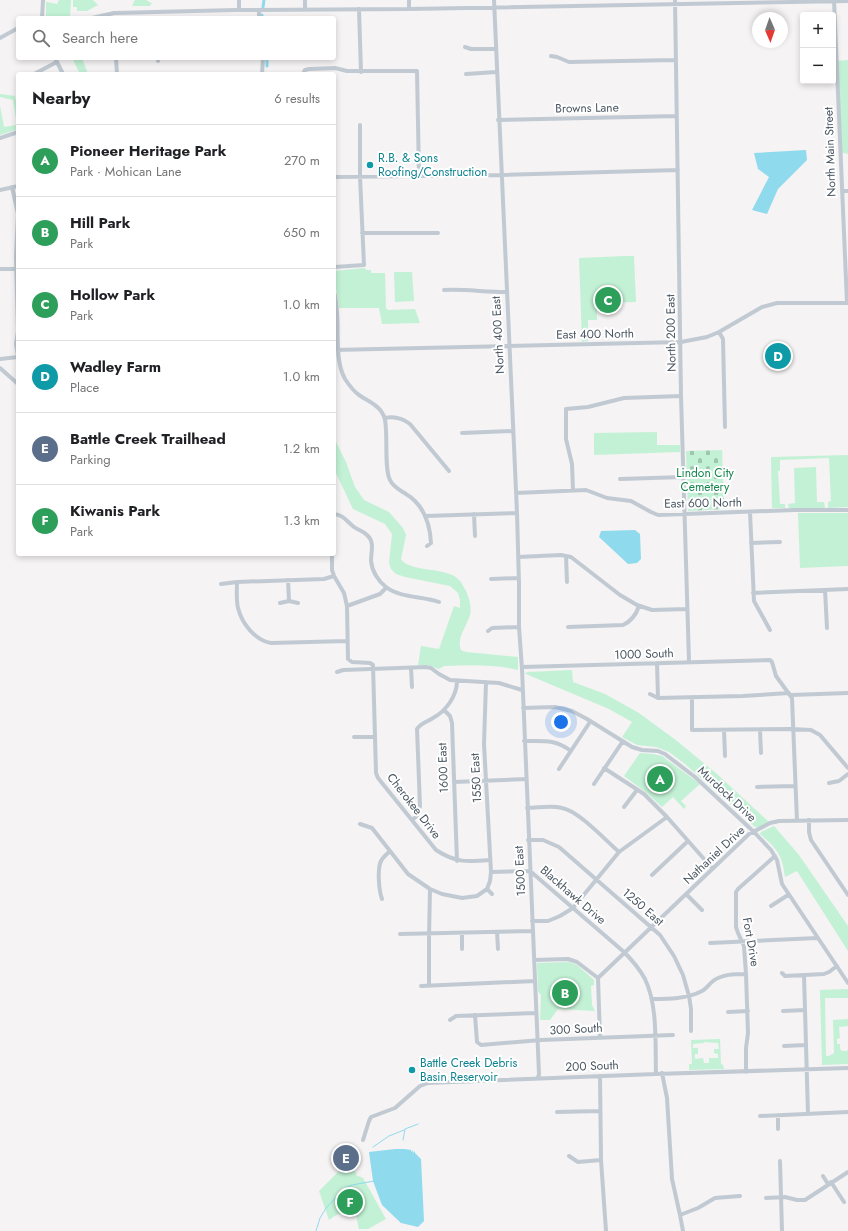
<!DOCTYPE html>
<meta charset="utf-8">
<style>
body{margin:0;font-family:Jost,sans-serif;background:#f6f6f6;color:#202124}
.controls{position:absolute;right:12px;top:12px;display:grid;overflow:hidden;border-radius:4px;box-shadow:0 2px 6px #0003}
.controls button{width:36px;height:36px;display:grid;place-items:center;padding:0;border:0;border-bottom:1px solid #e0e0e0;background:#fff;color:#202124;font:20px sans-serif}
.compass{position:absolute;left:752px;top:12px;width:36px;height:36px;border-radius:50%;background:#fff;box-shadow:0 2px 6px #0003;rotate:178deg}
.you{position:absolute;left:561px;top:722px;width:14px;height:14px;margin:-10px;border:3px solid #fff;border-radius:50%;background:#1a73e8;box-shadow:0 0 0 6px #1a73e833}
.badge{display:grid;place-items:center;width:26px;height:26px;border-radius:50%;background:#db2777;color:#fff;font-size:13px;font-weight:700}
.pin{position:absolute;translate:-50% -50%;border:2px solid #fff;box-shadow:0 1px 4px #0006}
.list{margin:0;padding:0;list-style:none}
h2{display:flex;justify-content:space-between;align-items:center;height:52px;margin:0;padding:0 16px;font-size:17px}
h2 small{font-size:13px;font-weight:400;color:#757577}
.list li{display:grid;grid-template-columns:26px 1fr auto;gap:12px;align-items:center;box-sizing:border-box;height:72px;padding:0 16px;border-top:1px solid #e0e0e0}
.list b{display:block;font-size:15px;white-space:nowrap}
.list p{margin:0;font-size:13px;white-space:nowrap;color:#757577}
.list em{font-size:13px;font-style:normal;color:#757577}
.icon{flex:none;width:22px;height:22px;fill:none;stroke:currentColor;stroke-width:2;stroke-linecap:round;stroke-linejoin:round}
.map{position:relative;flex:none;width:848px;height:1231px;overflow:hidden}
.search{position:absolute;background:#fff;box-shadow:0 2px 6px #0003;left:16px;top:16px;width:320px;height:44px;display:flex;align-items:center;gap:10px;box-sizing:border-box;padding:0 14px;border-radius:4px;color:#757577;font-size:15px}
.panel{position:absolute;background:#fff;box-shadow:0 2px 6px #0003;left:16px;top:72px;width:320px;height:484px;border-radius:4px}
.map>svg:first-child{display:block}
</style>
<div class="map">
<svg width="848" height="1231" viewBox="0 0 848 1231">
<defs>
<pattern id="cemetery-stones" width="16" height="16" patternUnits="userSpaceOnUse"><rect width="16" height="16" fill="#c3f1d5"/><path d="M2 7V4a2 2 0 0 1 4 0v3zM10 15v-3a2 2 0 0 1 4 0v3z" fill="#a0c6b0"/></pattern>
</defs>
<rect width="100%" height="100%" fill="#f5f3f3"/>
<!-- green -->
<path fill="#c3f1d5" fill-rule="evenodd" d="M 59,0 L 71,0 L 70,18 L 46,18 L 46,2 L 57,4 Z
M 73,0 L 93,0 L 98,5 L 87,11 L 77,11 L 77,7 L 73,7 Z
M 135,0 L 146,0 L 153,4 L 151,4 L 150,6 L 132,6 Z
M 72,58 L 82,58 L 88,74 L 80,74 Z
M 848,60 L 848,154 L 840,152 L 836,61 Z
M 0,94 L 15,96 L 18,112 L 18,129 L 0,135 L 0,106 L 4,127 L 17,125 L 13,100 L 0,97 Z
M 625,256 L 634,256 L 636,302 L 597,303 L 597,320 L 588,320 L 588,341 L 582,342 L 579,258 Z
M 364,268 L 367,270 L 371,270 L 371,273 L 385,273 L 386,308 L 388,310 L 415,309 L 420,323 L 382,324 L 379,308 L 339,308 C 338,295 334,284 334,271 Z
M 394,272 L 412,272 L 414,301 L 395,302 Z
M 657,432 L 657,445 L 680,445 L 680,452 L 594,455 L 594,433 Z
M 334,438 L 346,462 L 355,487 L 364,500 L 389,512 L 403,528 L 406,535 L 401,559 C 409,573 449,566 460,581 C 462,583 464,588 466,591 C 469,598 472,607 470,615 C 467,626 456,638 461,650 L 466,652 L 518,657 L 518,670 C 494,664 470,665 444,666 L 439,669 L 428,665 L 418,665 L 421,646 L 439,649 L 454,606 L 460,608 L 460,600 L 458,593 L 450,586 L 405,577 L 396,574 L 391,569 L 389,563 L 392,534 L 385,524 L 353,509 L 334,469 Z
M 848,455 L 848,507 L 828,508 L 828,502 L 831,501 L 829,458 L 780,460 L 780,471 L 778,471 L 780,504 L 785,504 L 785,508 L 772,508 L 771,457 Z
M 816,467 L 817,502 L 824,502 L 825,508 L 789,508 L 788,504 L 795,503 L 794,468 Z
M 798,513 L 848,513 L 848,566 L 800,568 Z
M 572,670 L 573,682 L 605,694 L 639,713 L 677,741 L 717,774 L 769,822 L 758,828 L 755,827 L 685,764 L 669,752 L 656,747 L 637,745 L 622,737 L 632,722 L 609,709 L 526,674 L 525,673 L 528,672 Z
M 640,753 L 653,754 L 662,756 L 700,784 L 681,801 L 686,806 L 684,809 L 673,797 L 662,807 L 647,793 L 624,776 Z
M 774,826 L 799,855 L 848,926 L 848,951 L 797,871 L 785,877 C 782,854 777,849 760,834 L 761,832 Z
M 569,962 L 577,965 L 594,980 L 594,985 L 591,986 L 592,1005 L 595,1011 L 558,1009 L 550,1020 L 540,1020 L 541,995 L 538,991 L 537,963 Z
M 848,989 L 848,998 L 825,998 L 826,1056 L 829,1056 L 834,1053 L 833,1020 L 848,1019 L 848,1026 L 839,1027 L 840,1038 L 837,1039 L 837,1044 L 840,1044 L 840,1049 L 842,1051 L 847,1051 L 848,1049 L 848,1064 L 822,1065 L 820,990 Z
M 720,1039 L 721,1064 L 723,1065 L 724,1069 L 689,1070 L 689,1064 L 692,1064 L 691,1040 ZM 705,1042 L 718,1043 L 719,1049 L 714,1049 L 714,1053 L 718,1054 L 718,1058 L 709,1058 L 709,1063 L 704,1063 L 703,1058 L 695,1059 L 695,1054 L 698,1054 L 698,1048 L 693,1048 L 693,1044 L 703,1043 Z
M 341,1163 L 357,1173 L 356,1175 L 363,1178 L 386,1219 L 368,1229 L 359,1229 L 356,1216 C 347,1209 337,1214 329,1220 L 319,1191 L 341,1169 L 342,1166 L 340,1165 Z"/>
<!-- cemetery -->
<path fill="url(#cemetery-stones)" d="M 722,450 L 724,509 L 688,511 L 686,451 Z"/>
<!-- water -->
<path fill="#90daee" d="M 806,150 L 807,160 L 778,189 L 767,214 L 752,210 L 769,177 L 758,169 L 754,153 Z
M 635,530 L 640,534 L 641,559 L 637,563 L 628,564 L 599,537 L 601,531 Z
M 395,1149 L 405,1149 L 410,1150 L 411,1149 L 411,1152 L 413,1150 L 413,1153 L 415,1151 L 415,1153 L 421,1159 L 424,1221 L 418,1227 L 401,1223 L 382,1205 L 373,1181 L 369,1152 Z"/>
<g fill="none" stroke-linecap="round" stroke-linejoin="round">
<!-- stream -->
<path stroke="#90daee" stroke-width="1" d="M 403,1140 L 405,1129 L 418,1124
M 373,1147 L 389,1136 L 404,1130
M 316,1231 L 320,1218 L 326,1208 L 345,1188 L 352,1185 L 374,1181"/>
<!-- canal -->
<path stroke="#90daee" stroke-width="3" d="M 263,7 L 264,0
M 262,15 L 262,18
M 267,58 L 267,66"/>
<!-- minor -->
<path stroke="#c1cad2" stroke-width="4" d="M 239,0 L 239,10
M 305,0 L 305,9
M 409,0 L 409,9
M 494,0 L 517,513 L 519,584 L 519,627 L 522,669 L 539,1074 L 538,1078
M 675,0 L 681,396 L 689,662
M 834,0 L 847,303
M 359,9 L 361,72
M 259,10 L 259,18
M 42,18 L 43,0
M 92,18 L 114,13 L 235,10 L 409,9 L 848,1
M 0,38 L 18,28
M 465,47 L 471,49 L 496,49
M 551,56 L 557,57 L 569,62 L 675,60
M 55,58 L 63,74
M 116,58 L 117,74
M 158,58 L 158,61
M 34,74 L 57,62
M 262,74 L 263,58
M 303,74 L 305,70 L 309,69 L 335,68 L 347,71 L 417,71 L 419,176
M 466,74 L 496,72
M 498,120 L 677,116
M 0,138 L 18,132
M 334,177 L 501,175 L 678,170
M 12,187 L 18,214 L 16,257 L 18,331 L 16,344 L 18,356
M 0,190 L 18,186
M 842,191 L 848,191
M 362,233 L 438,233
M 334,267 L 364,265 L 360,177 L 360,125
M 0,269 L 18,269
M 444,290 C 465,289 485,292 506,292
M 334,292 C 342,319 332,355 345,379 C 349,385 353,391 359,395 C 369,402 382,406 385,420 C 388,435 384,469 390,480 C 393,487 400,490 406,494 C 424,505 430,523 431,543 L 427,546
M 719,332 L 723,339 L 725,427
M 334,350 L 681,342 L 707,337 L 719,332 L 762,307 L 777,303 L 848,303
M 0,359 L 18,357
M 0,368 L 18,384
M 385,418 C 394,416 402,418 410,424 L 449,471
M 462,433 L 513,431
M 620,479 L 684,477
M 573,490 L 572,464 L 566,439 L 566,409 L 588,407 L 624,398 L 681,396
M 516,493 L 586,490 L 607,498 L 631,501 L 651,512 L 658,515 L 794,510 L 848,510
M 750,512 L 754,601 L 770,630
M 334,514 C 344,515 346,521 354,527 C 358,530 363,531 367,535 C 375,542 371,551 371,561 C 372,571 378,581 386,587 C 400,598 423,596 439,602
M 474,514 L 475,536
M 426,516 L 517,513
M 751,543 L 780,542
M 332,554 L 332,570 L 334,576 L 344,593 L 347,606 L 348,659 L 352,662 L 370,663 L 373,665 L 376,773 L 378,778 L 436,850 C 456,863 467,862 490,860
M 566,556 L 567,582
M 518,557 L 561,555 L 571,557 L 620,595 L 637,605 L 652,610 L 687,609
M 491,579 L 519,578
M 288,580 L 289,601
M 237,582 C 237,591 236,600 238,608 C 242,624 255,640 271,643 L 347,641
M 221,584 L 237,582 L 324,579 L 334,576
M 825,590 L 827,628
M 753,593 L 848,589
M 280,603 L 289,601 L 298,603
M 347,606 L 380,594 L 386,588
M 568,627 L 623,625 C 632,621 636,615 639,606
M 488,631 L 492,628 L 519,627
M 657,663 L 658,698
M 522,667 L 770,660 L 772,662 L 776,676 L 792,698 L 797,821
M 411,668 L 412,687
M 337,672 L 343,670 L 426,667 L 431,668 L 439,674 L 450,680 L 499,683 L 522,690
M 650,694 L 658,698 L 743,696 L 789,693
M 791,695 L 848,693
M 692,697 L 692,730 L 790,729 L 811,730 L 820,735 L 848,768
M 523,708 L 555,707 L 572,711 L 587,719 L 632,747 L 642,750 L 658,751 L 665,754 L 695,777 L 754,832 L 771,850 L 777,860 L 782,884 L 848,983
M 444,710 L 450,716 L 452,723 L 457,861
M 724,730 L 725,756
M 760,730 L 761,753
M 354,737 L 375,737
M 524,741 C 544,741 555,739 571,751
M 604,768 L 644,794 L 667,817 L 712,868
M 559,769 L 590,722
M 454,782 L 526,779
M 829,783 L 839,781 L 848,774
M 594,784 L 623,741
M 757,787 L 795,786
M 624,807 L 637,790
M 527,808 C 538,808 551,805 562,808 C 579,811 605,840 619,852
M 412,820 L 417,816 L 420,806 L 417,729 C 421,723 427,722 433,718 C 446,711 457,696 457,681
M 809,820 L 809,832 L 811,840 L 848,895
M 360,824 L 372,828 L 408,874 L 430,889 L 442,894 L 462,898 L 477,896 L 487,889 L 490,881 L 491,872 L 484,744 L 486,682
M 528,840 L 543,840 L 559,847 L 660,935 L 674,956 L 683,975 L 689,996 L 691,1009 L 691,1031
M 491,872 L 530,871 L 624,952 C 632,960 639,968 645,979 C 658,1006 655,1044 656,1074
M 652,875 L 688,841
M 487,889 L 492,894
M 686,894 L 702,910
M 382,899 C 379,891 377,869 381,861 C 383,857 387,854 390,851
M 771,906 L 788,895
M 532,921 L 548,921 L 560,916 L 573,908 L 619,852 L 667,817
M 497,932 L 498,949
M 462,933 L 462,949
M 400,934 L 533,931
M 710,943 L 817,938
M 534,960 L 568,959 L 577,962 L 598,978
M 782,973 L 785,976 L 824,974 L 829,972 L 837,966
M 804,975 L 808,1114
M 598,978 L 749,834 L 770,823 L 779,821 L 848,820
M 598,978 L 600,1037
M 429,985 L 429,937 L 430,889
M 421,986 L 535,981
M 652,999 C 668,999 687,999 702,991 C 706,989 709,984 713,981 C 722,974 735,974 746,974
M 783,1011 L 805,1010
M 728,1012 L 748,1011
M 475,1015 L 477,1042 L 481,1045 L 541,1040 L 673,1035
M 450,1020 L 456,1016 L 536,1013
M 784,1046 L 806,1045
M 746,1072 L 746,1048 L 748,1033 L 746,974 L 744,946 L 738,933 L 736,927 L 736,892 L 738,889 L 775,856
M 662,1073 L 667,1098 L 672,1179 L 680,1215 L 683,1231
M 600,1076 L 601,1160 L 606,1231
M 557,1112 L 600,1111
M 778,1115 L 778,1129
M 760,1116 L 848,1112
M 363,1140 L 369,1121 L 371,1117 L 395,1108 L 420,1086 L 428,1083 L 656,1074 L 848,1068
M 569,1156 L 578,1162 L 601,1160
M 780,1161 L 782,1231
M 823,1176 L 828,1184
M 831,1182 L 844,1202
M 766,1198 L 785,1197 L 797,1200 L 805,1200 L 848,1172
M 680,1215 L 698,1208 L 715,1198 L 740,1196"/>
</g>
<!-- markers -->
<g fill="#0f9aa8" stroke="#fff" stroke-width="1.5">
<circle cx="370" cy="165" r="4"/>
<circle cx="412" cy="1070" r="4"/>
</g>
<g text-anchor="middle" stroke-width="4" stroke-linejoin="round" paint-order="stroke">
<!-- street labels -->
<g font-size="12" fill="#4a5661" stroke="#fff">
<text transform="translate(587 108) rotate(-1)" y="4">Browns Lane</text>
<text transform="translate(830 152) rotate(-92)" y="4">North Main Street</text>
<text transform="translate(671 333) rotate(-91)" y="4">North 200 East</text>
<text transform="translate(595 334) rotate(-1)" y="4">East 400 North</text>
<text transform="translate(498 335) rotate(-93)" y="4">North 400 East</text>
<text transform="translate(703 503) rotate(-1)" y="4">East 600 North</text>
<text transform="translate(644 654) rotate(-2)" y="4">1000 South</text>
<text transform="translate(443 768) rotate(-92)" y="4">1600 East</text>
<text transform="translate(476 778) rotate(-93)" y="4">1550 East</text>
<text transform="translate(727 794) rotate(43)" y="4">Murdock Drive</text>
<text transform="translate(414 806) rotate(52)" y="4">Cherokee Drive</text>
<text transform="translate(714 855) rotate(-43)" y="4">Nathaniel Drive</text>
<text transform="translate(520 871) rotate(-93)" y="4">1500 East</text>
<text transform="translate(573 895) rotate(41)" y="4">Blackhawk Drive</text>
<text transform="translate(643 907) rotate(41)" y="4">1250 East</text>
<text transform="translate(751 942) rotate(80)" y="4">Fort Drive</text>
<text transform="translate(576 1029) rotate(-3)" y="4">300 South</text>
<text transform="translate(592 1066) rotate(-2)" y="4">200 South</text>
</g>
<!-- culture labels -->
<g font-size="12" fill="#0d838f" stroke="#fff" text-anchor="start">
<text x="378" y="162">R.B. &amp; Sons<tspan x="378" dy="14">Roofing/Construction</tspan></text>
<text x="420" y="1067">Battle Creek Debris<tspan x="420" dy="14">Basin Reservoir</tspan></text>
</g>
<!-- park labels -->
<g font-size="12" fill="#17864f" stroke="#fff">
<text x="705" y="477">Lindon City<tspan x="705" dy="14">Cemetery</tspan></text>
</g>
</g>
</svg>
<div class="controls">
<button>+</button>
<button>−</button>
</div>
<svg class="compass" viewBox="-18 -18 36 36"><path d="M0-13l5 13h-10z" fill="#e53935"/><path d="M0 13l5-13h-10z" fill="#757577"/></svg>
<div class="you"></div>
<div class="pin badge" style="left:660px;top:779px;background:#2e9e5b">A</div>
<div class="pin badge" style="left:565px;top:993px;background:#2e9e5b">B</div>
<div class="pin badge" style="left:608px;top:300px;background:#2e9e5b">C</div>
<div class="pin badge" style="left:778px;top:356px;background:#0f9aa8">D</div>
<div class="pin badge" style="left:346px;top:1158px;background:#5c6f8a">E</div>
<div class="pin badge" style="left:350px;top:1202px;background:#2e9e5b">F</div>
<div class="search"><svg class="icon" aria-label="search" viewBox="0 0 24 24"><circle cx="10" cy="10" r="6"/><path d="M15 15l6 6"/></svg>Search here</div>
<section class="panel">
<h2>Nearby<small>6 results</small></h2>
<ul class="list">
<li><span class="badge" style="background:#2e9e5b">A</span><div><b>Pioneer Heritage Park</b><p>Park · Mohican Lane</p></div><em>270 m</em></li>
<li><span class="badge" style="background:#2e9e5b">B</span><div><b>Hill Park</b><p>Park</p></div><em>650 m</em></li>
<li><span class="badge" style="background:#2e9e5b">C</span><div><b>Hollow Park</b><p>Park</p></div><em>1.0 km</em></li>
<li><span class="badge" style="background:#0f9aa8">D</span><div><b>Wadley Farm</b><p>Place</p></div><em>1.0 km</em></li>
<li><span class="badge" style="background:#5c6f8a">E</span><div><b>Battle Creek Trailhead</b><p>Parking</p></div><em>1.2 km</em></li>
<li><span class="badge" style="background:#2e9e5b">F</span><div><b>Kiwanis Park</b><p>Park</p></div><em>1.3 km</em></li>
</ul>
</section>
</div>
